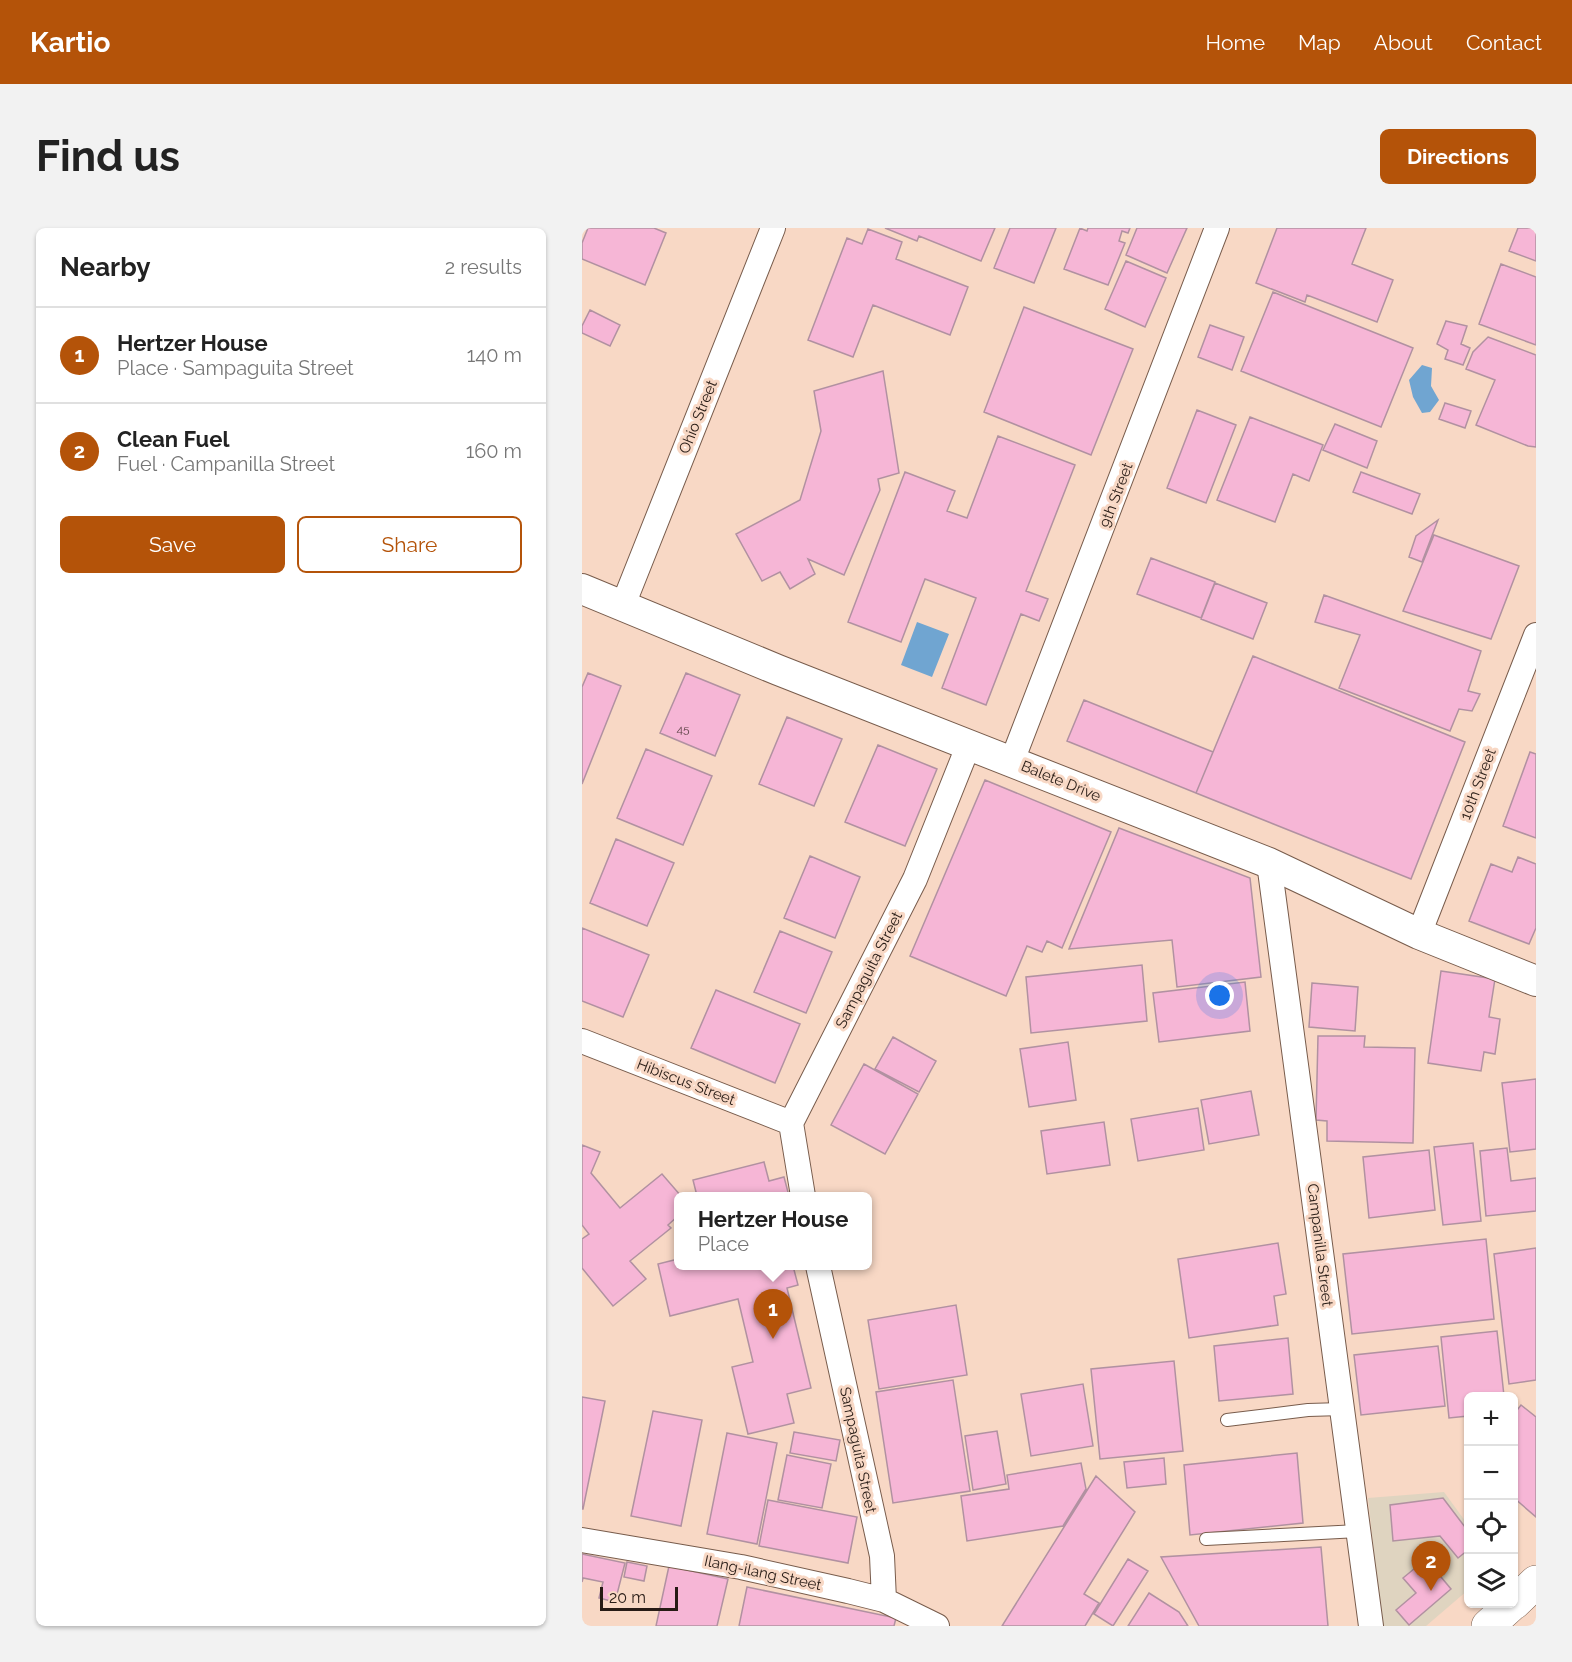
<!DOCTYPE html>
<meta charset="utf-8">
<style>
body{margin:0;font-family:Raleway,sans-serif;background:#f2f2f2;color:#222}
.controls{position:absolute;right:18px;bottom:18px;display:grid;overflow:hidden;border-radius:9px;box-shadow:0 2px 4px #0004}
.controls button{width:54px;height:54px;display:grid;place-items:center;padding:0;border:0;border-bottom:2px solid #e0e0e0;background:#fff;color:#222;font:30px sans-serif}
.scale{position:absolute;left:18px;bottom:15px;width:78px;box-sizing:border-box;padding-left:6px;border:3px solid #271b15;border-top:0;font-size:16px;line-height:21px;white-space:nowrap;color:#271b15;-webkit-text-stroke:4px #f8d8c5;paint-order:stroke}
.you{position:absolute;left:638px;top:768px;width:21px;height:21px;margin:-15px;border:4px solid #fff;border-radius:50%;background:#1a73e8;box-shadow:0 0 0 9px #1a73e833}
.badge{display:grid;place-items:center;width:39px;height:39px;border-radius:50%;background:#b45309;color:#fff;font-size:20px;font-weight:700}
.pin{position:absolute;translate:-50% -50px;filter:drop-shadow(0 2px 3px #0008)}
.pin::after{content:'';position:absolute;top:32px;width:21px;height:18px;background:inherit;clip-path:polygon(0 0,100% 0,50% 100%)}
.popup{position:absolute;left:92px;top:964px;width:198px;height:78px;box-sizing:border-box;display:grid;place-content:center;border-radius:9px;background:#fff;filter:drop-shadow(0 2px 4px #0005);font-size:20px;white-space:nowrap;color:#767676}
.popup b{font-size:22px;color:#222}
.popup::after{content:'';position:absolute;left:50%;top:100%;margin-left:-12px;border:12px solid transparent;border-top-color:#fff}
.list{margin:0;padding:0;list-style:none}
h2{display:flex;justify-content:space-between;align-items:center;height:78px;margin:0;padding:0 24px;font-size:26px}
h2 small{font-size:20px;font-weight:400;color:#767676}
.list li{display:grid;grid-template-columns:39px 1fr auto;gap:18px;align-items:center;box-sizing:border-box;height:96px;padding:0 24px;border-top:2px solid #e0e0e0}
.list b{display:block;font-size:22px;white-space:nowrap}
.list p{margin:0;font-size:20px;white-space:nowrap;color:#767676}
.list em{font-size:20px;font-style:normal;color:#767676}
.actions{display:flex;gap:12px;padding:18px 24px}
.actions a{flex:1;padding:14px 0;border:2px solid #b45309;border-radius:9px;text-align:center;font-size:21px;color:#b45309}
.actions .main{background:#b45309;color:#fff}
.icon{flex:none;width:33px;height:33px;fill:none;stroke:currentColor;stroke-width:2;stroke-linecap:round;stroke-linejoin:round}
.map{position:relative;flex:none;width:954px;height:1398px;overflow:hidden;border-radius:9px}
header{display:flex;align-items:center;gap:36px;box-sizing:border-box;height:84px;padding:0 30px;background:#b45309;color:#fff}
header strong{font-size:28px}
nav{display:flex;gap:33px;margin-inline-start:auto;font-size:21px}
.intro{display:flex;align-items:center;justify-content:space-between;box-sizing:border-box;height:144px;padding:0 36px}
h1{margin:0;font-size:42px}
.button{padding:15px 27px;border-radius:9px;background:#b45309;color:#fff;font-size:21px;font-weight:700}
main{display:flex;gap:36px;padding:0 36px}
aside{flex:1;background:#fff;border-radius:9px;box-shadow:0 2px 4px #0004}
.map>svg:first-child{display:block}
</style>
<header>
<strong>Kartio</strong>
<nav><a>Home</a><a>Map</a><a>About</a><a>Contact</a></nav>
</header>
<div class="intro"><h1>Find us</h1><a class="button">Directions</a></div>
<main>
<aside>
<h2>Nearby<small>2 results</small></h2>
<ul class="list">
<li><span class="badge">1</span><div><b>Hertzer House</b><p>Place · Sampaguita Street</p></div><em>140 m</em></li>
<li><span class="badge">2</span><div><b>Clean Fuel</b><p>Fuel · Campanilla Street</p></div><em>160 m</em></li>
</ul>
<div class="actions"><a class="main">Save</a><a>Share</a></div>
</aside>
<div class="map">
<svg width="954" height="1398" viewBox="0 0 954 1398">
<rect width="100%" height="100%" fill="#f8d8c5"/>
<!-- commercial -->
<path fill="#dfd4c0" d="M 862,1264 L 886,1297 L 886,1362 L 844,1398 L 800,1398 L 786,1270 Z"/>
<!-- water -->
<path fill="#70a5d1" d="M 840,137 L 850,140 L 849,158 L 857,172 L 848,184 L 840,185 L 831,169 L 827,152 Z
M 335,394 L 367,406 L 350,449 L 319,437 Z"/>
<!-- building -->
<path fill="#f6b6d6" stroke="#b191a1" stroke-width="1.5" d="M 6,0 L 72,0 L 84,5 L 63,57 L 0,31 L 0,15 Z
M 303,0 L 413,0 L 399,33 L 337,8 L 335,13 Z
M 428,0 L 474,0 L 452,55 L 412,40 Z
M 498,0 L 505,3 L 506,0 L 548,0 L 546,5 L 540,3 L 537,13 L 543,15 L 526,57 L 482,41 Z
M 555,0 L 605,0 L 585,45 L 544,27 Z
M 695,0 L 784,0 L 770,36 L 811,52 L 795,94 L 725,67 L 723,74 L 674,55 Z
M 936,0 L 954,0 L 954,33 L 927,23 Z
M 286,1 L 320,14 L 314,31 L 386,59 L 368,107 L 291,77 L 271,129 L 226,112 L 265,10 L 280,16 Z
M 544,33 L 584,50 L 563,99 L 523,81 Z
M 919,36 L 954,49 L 954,117 L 897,96 Z
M 691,64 L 831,120 L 799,199 L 659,143 Z
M 442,79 L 551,121 L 509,227 L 402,184 Z
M 8,82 L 38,97 L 28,118 L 0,105 L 0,98 Z
M 864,93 L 885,98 L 879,116 L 888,120 L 881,137 L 863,131 L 866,122 L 855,116 Z
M 628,97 L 662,109 L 650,142 L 616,129 Z
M 906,109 L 954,127 L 954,219 L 946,218 L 894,197 L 913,152 L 884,141 L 891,124 Z
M 301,143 L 317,245 L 296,251 L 298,262 L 262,347 L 226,331 L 233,346 L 208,361 L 198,344 L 180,353 L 154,306 L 218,272 L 239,203 L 232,163 Z
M 863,175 L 889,183 L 883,200 L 857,191 Z
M 615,182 L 654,197 L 624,275 L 585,260 Z
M 668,189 L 741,217 L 727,253 L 711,246 L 693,294 L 635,272 Z
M 753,196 L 795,213 L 785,240 L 741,222 Z
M 416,208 L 493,237 L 444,363 L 466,371 L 457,393 L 439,386 L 404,477 L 360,460 L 394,370 L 343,351 L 319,414 L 266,394 L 323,244 L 373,263 L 365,283 L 385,290 Z
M 779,244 L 838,266 L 830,286 L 771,264 Z
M 856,292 L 840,334 L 827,329 L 834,308 Z
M 852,307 L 937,338 L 909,411 L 821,383 Z
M 569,330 L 633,354 L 619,390 L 555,366 Z
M 633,355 L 685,375 L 671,411 L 619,391 Z
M 742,367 L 899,423 L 886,463 L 898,466 L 890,483 L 877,481 L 868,503 L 757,460 L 778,407 L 733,394 Z
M 671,428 L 883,514 L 829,651 L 614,565 Z
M 6,445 L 39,458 L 0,556 L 0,459 Z
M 104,445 L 158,467 L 133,528 L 78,505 Z
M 502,472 L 631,524 L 614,565 L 485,513 Z
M 205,489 L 260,511 L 232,578 L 177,556 Z
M 296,517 L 355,541 L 323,618 L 263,594 Z
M 64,521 L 130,548 L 101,617 L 35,590 Z
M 948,524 L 954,526 L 954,610 L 921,598 Z
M 403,552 L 529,604 L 480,720 L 465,713 L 460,724 L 445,718 L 424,768 L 328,728 Z
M 537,600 L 668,650 L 679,749 L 595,759 L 590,712 L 487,721 Z
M 34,611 L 92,635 L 65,698 L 8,675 Z
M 228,628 L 278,649 L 253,710 L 202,690 Z
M 936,629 L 954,636 L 954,700 L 947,716 L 887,693 L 909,636 L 930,644 Z
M 0,700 L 67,727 L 41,789 L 0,773 Z
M 198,703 L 250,724 L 224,785 L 172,764 Z
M 560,737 L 565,793 L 449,805 L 444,749 Z
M 859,743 L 913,751 L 907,789 L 918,791 L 913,826 L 902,824 L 899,843 L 846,835 Z
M 663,754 L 668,803 L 577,814 L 571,765 Z
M 730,755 L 776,759 L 773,803 L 727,799 Z
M 134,762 L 218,796 L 193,855 L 109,820 Z
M 736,808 L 783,808 L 782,819 L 833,820 L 831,915 L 745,913 L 745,893 L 734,892 Z
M 311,809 L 354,833 L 337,864 L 293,841 Z
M 486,814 L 494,872 L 447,879 L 438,821 Z
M 282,836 L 336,866 L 303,926 L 249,897 Z
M 954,851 L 954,921 L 928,924 L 920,855 Z
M 669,863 L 677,907 L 627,916 L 619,872 Z
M 616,880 L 622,922 L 556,933 L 549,891 Z
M 522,894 L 528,937 L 465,946 L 459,903 Z
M 891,915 L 899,993 L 861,997 L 852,919 Z
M 0,917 L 18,924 L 9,945 L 38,980 L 80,946 L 99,968 L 96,968 L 96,988 L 86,997 L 89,1000 L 48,1033 L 64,1051 L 31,1078 L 0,1040 L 0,1011 L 7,1006 L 0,997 Z
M 925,920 L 929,953 L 954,950 L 954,983 L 904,988 L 898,923 Z
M 847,922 L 853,982 L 787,990 L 781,929 Z
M 182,934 L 187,953 L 202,949 L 207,968 L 115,968 L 111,952 Z
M 904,1011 L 912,1091 L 770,1106 L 761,1026 Z
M 696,1015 L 704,1066 L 692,1068 L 696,1097 L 607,1110 L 596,1031 Z
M 954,1020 L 954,1152 L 927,1156 L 912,1026 Z
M 96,1031 L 96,1038 L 211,1038 L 216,1057 L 205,1060 L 229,1160 L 205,1166 L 212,1195 L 166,1206 L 150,1139 L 171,1134 L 156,1071 L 88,1088 L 76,1036 Z
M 374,1077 L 385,1147 L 297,1161 L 286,1092 Z
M 915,1103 L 922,1168 L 886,1168 L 886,1188 L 867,1190 L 859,1109 Z
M 706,1110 L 711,1166 L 637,1173 L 632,1118 Z
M 856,1118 L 863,1178 L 779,1187 L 772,1127 Z
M 592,1133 L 601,1223 L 518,1231 L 509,1141 Z
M 371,1152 L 388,1263 L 311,1275 L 294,1164 Z
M 501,1156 L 511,1218 L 449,1228 L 439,1166 Z
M 0,1169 L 23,1173 L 1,1281 L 0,1281 Z
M 939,1177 L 954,1189 L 954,1289 L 932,1270 L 932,1186 Z
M 71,1183 L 120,1192 L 99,1298 L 49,1288 Z
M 415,1203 L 424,1256 L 391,1262 L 383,1208 Z
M 212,1204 L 258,1212 L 254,1233 L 208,1225 Z
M 145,1205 L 195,1215 L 175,1316 L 125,1306 Z
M 715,1225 L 721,1295 L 608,1307 L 602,1237 Z
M 205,1227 L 249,1236 L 240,1280 L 196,1272 Z
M 582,1230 L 584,1256 L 545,1260 L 542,1234 Z
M 499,1235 L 504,1261 L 481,1298 L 385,1313 L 379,1268 L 427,1261 L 425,1247 Z
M 514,1248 L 553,1284 L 502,1366 L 517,1375 L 503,1398 L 420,1398 Z
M 861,1270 L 886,1303 L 886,1322 L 876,1330 L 858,1308 L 811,1313 L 808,1277 Z
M 186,1272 L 275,1289 L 266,1335 L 177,1318 Z
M 739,1319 L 746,1398 L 617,1398 L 579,1329 Z
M 0,1326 L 43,1335 L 33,1374 L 17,1370 L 21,1354 L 1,1350 L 0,1354 Z
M 546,1331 L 566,1343 L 531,1398 L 512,1386 Z
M 844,1331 L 869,1361 L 827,1397 L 814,1382 L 834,1365 L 821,1350 Z
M 45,1334 L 65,1338 L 62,1353 L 42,1349 Z
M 87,1338 L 146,1351 L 135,1398 L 74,1398 Z
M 165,1359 L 314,1390 L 312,1398 L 157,1398 Z
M 567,1365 L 597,1384 L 606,1398 L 546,1398 Z"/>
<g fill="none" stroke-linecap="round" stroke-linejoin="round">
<defs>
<path id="service" d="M 645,1192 L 726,1182 L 760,1181
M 624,1311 L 776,1303"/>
<path id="minor" d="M 41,377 L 191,0
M 430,533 L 635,0
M 687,635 L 789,1398
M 837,706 L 954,407
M 0,813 L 209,895
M 221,968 L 209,895 L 333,651 L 387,516
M 236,1038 L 300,1328 L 302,1372
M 0,1312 L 159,1339 L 266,1363 L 302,1372 L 355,1398"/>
<path id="tertiary" d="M 0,361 L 196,442 L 687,635 L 837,706 L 954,753"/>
<path id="secondary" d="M 932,1375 L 954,1354
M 906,1398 L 930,1376"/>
</defs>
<!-- service casing -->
<use href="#service" stroke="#785c4c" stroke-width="14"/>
<!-- minor casing -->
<use href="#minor" stroke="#785c4c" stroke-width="26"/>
<!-- tertiary casing -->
<use href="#tertiary" stroke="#785c4c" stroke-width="32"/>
<!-- secondary casing -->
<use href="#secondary" stroke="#785c4c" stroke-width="34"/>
<!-- service -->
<use href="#service" stroke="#fff" stroke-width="12"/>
<!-- minor -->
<use href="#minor" stroke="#fff" stroke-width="24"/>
<!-- tertiary -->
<use href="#tertiary" stroke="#fff" stroke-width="30"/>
<!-- secondary -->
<use href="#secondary" stroke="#fff" stroke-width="33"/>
</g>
<g text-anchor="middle" stroke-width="6" stroke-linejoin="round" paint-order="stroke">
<!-- number labels -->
<g font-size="12" fill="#5b4245">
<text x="101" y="505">45</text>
</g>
<!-- street labels -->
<g font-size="15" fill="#271b15" stroke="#f8d8c5">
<text transform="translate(116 189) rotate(-68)" y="5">Ohio Street</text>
<text transform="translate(534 267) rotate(-69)" y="5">9th Street</text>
<text transform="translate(479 553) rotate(22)" y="5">Balete Drive</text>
<text transform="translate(896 556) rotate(-69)" y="5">10th Street</text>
<text transform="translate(287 742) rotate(-63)" y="5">Sampaguita Street</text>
<text transform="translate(104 854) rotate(21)" y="5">Hibiscus Street</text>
<text transform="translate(738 1017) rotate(83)" y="5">Campanilla Street</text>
<text transform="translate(276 1222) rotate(78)" y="5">Sampaguita Street</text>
<text transform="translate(181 1345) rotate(12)" y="5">Ilang-ilang Street</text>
</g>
</g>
</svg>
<div class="controls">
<button>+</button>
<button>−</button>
<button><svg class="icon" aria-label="locate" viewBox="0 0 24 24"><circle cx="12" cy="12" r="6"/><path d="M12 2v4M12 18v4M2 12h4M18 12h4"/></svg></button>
<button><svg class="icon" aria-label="layers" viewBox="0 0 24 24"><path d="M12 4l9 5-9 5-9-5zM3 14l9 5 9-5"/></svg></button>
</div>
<div class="scale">20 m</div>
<div class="you"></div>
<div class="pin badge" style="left:191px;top:1111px">1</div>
<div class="popup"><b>Hertzer House</b>Place</div>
<div class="pin badge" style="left:849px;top:1363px">2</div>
</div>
</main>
